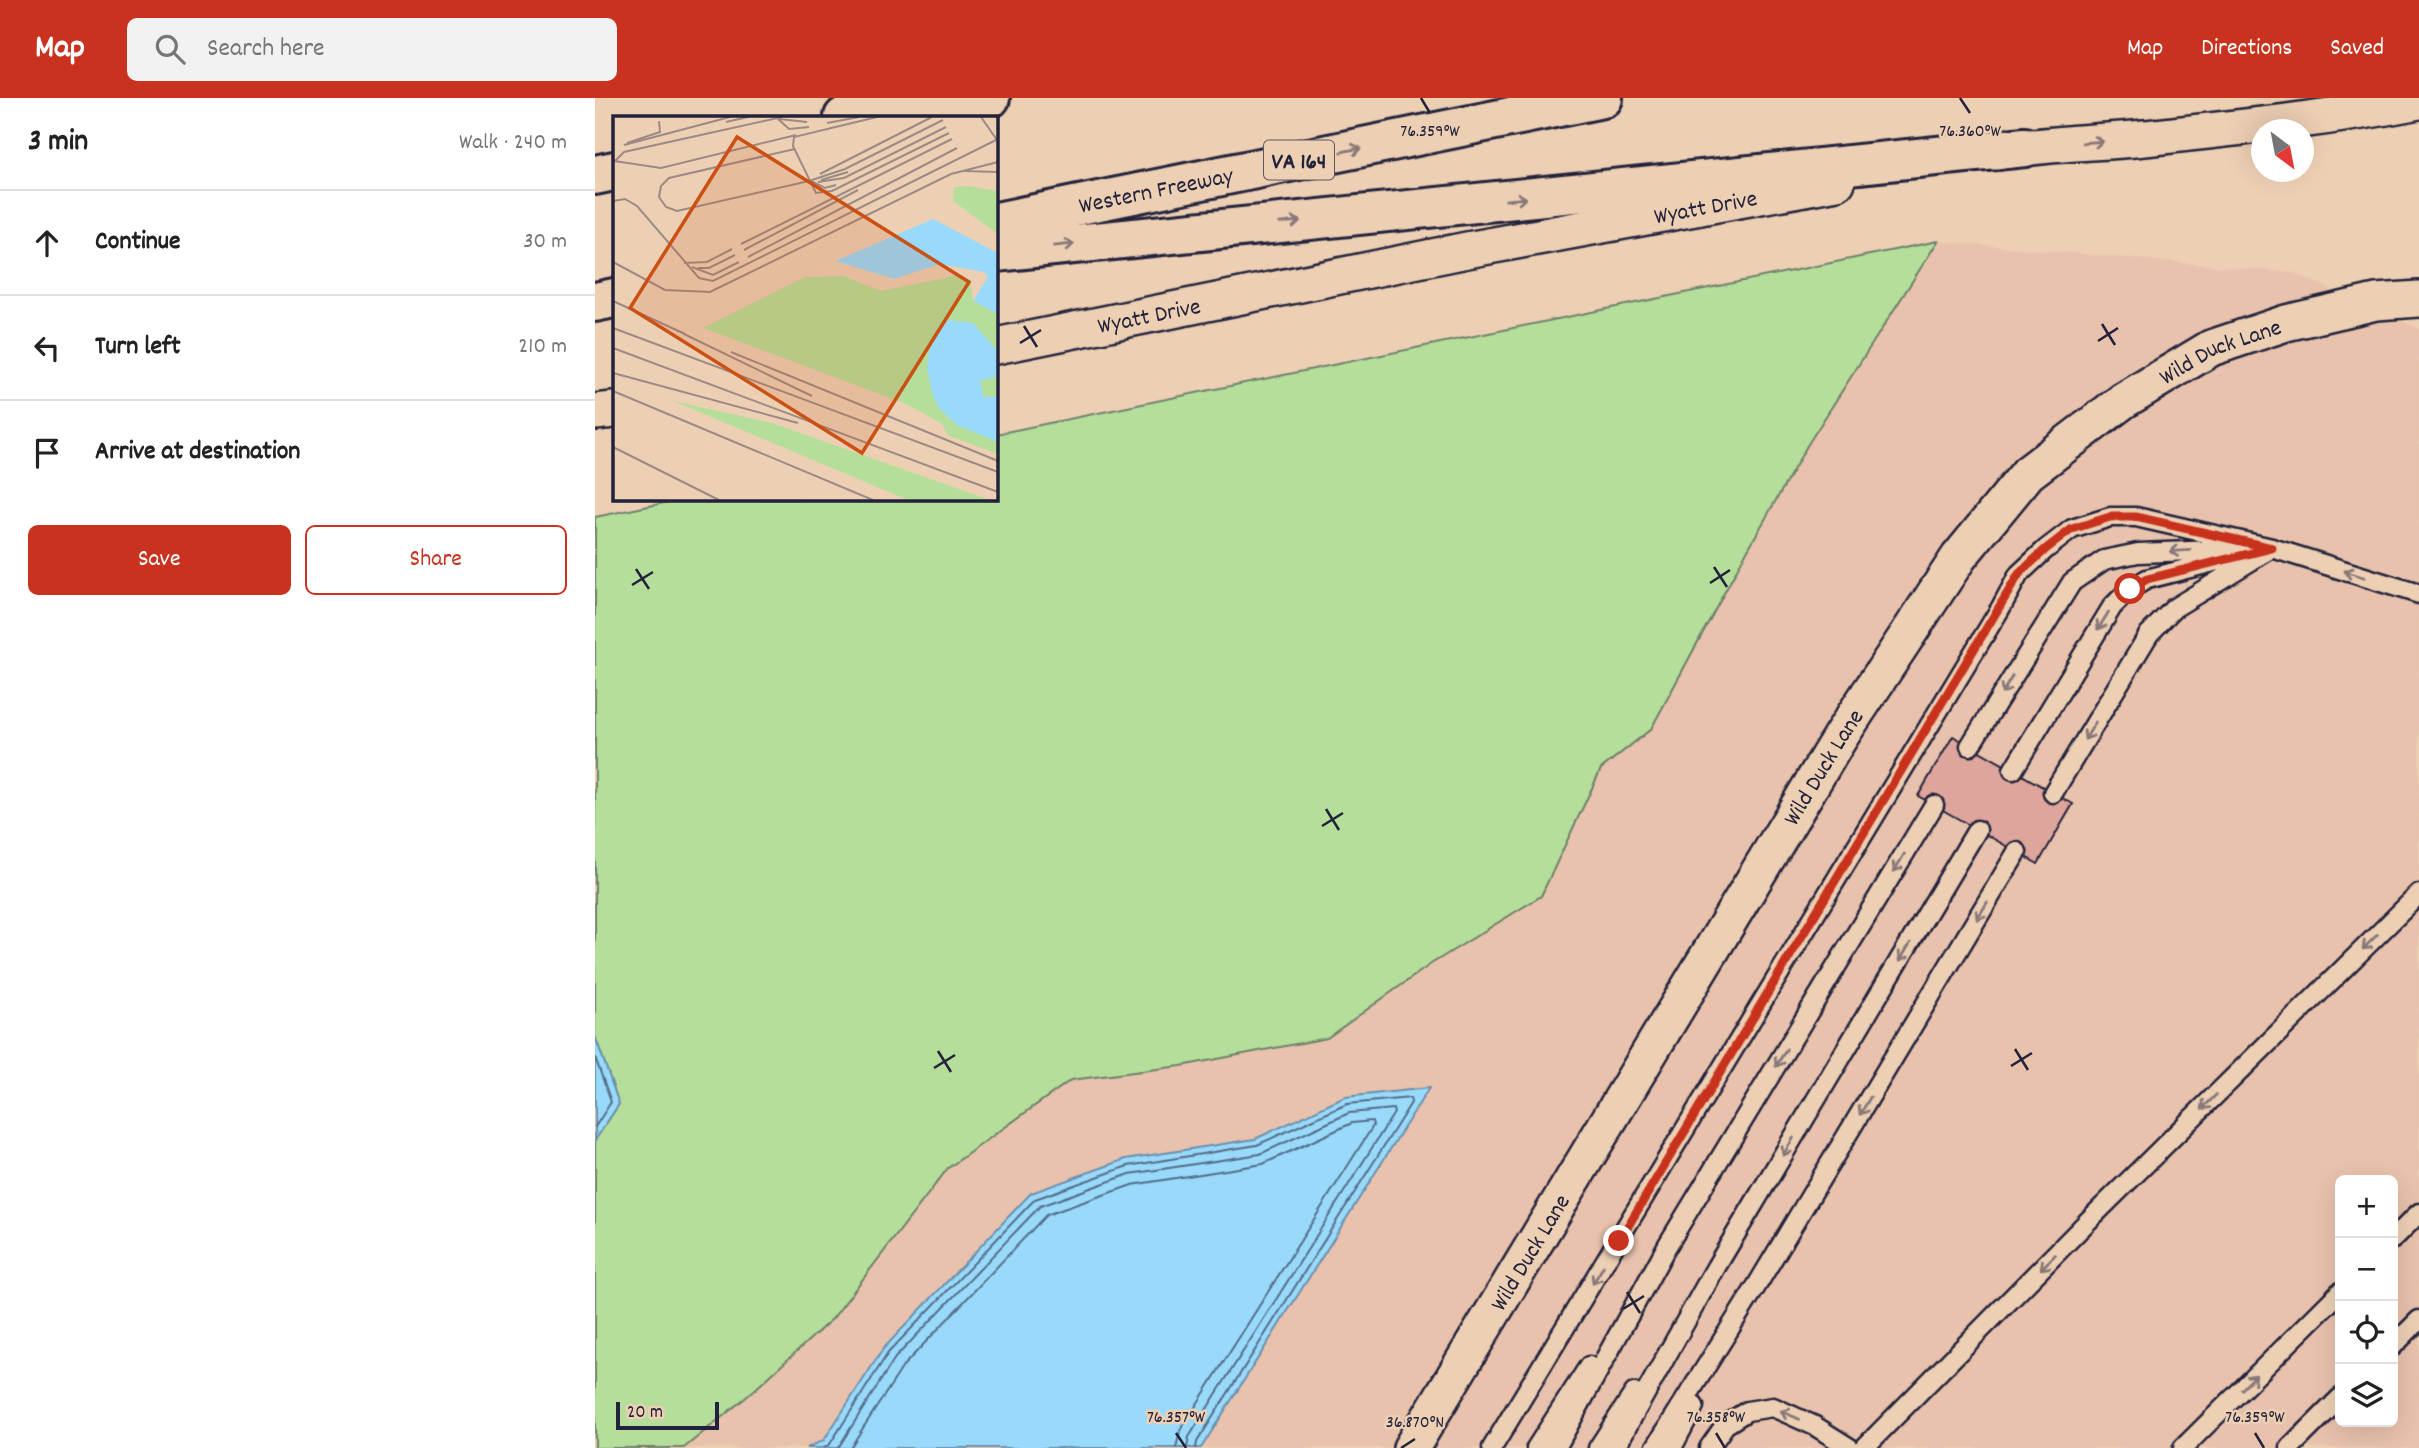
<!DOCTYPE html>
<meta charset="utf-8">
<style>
body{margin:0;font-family:Dekko,sans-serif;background:#f2f2f2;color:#222}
.controls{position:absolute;right:21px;bottom:21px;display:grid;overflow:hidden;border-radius:10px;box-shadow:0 7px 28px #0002}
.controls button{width:63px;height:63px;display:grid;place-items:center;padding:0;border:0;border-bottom:2px solid #e0e0e0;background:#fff;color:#222;font:35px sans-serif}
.compass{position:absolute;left:1656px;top:21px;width:63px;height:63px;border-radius:50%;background:#fff;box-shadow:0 7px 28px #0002;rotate:148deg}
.scale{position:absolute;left:21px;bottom:18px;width:103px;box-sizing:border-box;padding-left:7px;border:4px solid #22223b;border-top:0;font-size:19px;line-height:24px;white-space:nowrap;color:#22223b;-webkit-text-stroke:5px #edcfb4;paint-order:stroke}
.stop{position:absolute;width:21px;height:21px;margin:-16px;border:5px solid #c8321e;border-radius:50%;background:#fff}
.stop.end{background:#c8321e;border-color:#fff;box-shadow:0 2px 7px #0008}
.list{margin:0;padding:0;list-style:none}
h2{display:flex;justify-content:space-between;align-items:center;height:91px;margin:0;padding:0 28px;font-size:30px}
h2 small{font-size:23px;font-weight:400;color:#767676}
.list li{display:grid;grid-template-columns:46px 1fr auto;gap:21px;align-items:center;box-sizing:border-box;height:105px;padding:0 28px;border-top:2px solid #e0e0e0}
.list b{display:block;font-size:26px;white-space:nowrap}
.list em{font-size:23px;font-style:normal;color:#767676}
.actions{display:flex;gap:14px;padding:21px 28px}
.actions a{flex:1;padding:16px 0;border:2px solid #c8321e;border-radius:10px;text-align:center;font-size:24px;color:#c8321e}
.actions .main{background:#c8321e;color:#fff}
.icon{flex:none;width:38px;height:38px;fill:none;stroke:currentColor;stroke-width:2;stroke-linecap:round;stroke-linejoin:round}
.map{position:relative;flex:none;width:1824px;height:1350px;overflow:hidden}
header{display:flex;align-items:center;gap:42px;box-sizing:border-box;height:98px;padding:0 35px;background:#c8321e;color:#fff}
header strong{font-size:33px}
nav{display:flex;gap:38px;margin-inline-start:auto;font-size:24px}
.search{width:490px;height:63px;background:#f2f2f2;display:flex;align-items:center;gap:18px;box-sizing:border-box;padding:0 24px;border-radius:10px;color:#767676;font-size:26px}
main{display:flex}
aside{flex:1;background:#fff}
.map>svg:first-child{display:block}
</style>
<header>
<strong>Map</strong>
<div class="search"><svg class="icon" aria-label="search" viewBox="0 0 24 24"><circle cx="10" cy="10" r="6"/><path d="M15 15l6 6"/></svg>Search here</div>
<nav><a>Map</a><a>Directions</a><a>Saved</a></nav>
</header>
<main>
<aside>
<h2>3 min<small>Walk · 240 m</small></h2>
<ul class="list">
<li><svg class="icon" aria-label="ahead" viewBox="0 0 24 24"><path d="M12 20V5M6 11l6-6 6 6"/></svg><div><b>Continue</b></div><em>30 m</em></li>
<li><svg class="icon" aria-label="left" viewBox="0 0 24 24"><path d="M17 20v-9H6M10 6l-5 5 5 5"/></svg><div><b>Turn left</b></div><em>210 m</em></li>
<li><svg class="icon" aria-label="arrive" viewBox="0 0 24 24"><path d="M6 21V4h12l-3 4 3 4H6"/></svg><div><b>Arrive at destination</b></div></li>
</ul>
<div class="actions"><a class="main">Save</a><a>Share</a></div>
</aside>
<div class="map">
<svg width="1824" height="1350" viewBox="0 0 1824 1350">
<rect width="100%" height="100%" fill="#edcfb4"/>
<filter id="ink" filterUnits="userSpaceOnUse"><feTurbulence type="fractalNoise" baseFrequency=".0143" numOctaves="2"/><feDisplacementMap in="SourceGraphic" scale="14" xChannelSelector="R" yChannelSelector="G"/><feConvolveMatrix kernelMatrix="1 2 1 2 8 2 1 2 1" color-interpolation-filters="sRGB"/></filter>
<g filter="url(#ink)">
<!-- built -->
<path fill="#e8c2ad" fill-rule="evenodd" d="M 1343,143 L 1699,175 L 1824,231 L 1824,1350 L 0,1350 L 0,1042 L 24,1006 L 0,938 L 0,419 L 88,401 L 401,401 L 401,336 ZM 1745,1082 L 1798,1082 L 1798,1324 L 1745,1324 Z"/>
<!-- green -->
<path fill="#b5de9a" stroke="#6c806a" stroke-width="2" d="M 1343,143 L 1213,346 L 1148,460 L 1056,631 L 1006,671 L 946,798 L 836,866 L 732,940 L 586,968 L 476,982 L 353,1070 L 238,1220 L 155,1296 L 89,1350 L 0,1350 L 0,1042 L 24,1006 L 0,938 L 0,419 L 88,401 L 401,401 L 401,336 Z"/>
<!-- water -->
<path fill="#99dafb" stroke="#6990ae" stroke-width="2" d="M 0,938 L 24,1006 L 0,1042 Z
M 834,990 L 606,1350 L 212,1350 L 229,1342 L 288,1251 L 436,1095 L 531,1061 L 660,1041 L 750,999 Z"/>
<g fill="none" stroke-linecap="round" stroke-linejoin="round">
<!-- shore -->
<path stroke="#526c88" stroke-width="2" d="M 0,959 L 16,1004 L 0,1029
M 229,1350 L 235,1346 L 293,1255 L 440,1101 L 533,1068 L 662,1047 L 752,1006 L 815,1000 L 816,1005 L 602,1344 L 601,1350
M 243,1350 L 300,1260 L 445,1108 L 535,1076 L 665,1056 L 754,1015 L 798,1011 L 799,1015 L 594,1339 L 592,1350
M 255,1350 L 309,1267 L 451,1117 L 537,1087 L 668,1066 L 757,1025 L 777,1023 L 778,1028 L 585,1333 L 581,1350"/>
</g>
<!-- building -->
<path fill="#dea59c" stroke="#22223b" stroke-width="2" d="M 1358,638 L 1478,706 L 1443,766 L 1323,698 Z"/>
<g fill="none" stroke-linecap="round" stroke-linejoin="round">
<defs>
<path id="lane" d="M 1375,648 L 1477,484 L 1509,462 L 1543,455 L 1649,451
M 1418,672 L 1517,509 L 1535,491 L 1552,481 L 1642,458
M 1458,695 L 1554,536 L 1579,510 L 1677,450
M 1798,1141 L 1824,1115
M 1798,1248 L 1824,1222
M 897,1350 L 1405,511 L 1424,476 L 1451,451 L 1477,431 L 1515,419 L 1541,419 L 1677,450 L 1824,496
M 941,1350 L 994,1268
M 961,1350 L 1072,1148 L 1339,707
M 1003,1350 L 1039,1295
M 1020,1350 L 1121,1169 L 1382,732
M 1060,1350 L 1162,1187 L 1422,754
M 1077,1350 L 1099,1308
M 1114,1350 L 1130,1327 L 1152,1313 L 1178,1309 L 1220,1328 L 1255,1350
M 1269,1350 L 1493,1123 L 1824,796
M 1588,1350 L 1745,1194
M 1695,1350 L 1745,1300"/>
<g id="street">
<path d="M 1401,54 C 1450,45 1500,45 1549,40 C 1641,30 1733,21 1824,3"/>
<path id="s1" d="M 401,248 L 872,152 L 1242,84"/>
<path d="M 0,314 L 19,312"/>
<path id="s2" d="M 816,1350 L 1245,639 L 1364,459 L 1433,375 L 1528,303 L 1616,250 L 1691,225 L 1781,204 L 1824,201"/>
</g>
<g id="highway">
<path d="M 249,19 L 309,0"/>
<path d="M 296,19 L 395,0"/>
<path d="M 0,77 L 19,73"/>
<path id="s3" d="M 401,124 L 1008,0"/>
<path d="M 401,154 L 1430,49"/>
<path d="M 0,204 L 19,200"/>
</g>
</defs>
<!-- lane casing -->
<use href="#lane" stroke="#22223b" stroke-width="23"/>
<!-- street casing -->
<use href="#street" stroke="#22223b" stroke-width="40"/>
<!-- highway casing -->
<use href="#highway" stroke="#22223b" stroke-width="44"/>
<!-- lane -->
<use href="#lane" stroke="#edcfb4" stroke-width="18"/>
<!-- street -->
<use href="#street" stroke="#edcfb4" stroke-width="35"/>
<!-- highway -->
<use href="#highway" stroke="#edcfb4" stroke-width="38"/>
</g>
<!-- one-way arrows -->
<defs><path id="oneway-shaft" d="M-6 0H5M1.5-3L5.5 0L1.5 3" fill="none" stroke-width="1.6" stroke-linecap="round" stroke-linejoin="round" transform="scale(1.75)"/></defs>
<g stroke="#887878">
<use href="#oneway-shaft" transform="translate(1498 44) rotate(-4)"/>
<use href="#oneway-shaft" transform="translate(756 52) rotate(-12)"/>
<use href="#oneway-shaft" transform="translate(921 101) rotate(-6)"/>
<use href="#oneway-shaft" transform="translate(695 124) rotate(-6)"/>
<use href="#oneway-shaft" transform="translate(469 147) rotate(-6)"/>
<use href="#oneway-shaft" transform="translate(1585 453) rotate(177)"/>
<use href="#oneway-shaft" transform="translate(1759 476) rotate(-162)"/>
<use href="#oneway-shaft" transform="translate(1508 523) rotate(122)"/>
<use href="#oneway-shaft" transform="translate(1412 587) rotate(121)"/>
<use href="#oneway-shaft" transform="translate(1495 633) rotate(121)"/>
<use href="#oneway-shaft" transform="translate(1304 765) rotate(121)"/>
<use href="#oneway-shaft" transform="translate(1387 813) rotate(121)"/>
<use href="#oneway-shaft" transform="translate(1775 844) rotate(135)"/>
<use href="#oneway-shaft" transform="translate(1310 854) rotate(121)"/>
<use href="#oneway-shaft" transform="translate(1186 960) rotate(121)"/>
<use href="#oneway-shaft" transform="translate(1614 1004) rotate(135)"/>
<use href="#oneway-shaft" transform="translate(1270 1008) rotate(121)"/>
<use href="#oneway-shaft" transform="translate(1193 1049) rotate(121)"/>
<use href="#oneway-shaft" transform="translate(1453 1164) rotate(135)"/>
<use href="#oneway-shaft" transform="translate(1003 1177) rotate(121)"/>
<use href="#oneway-shaft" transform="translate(1654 1284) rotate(-45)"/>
<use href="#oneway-shaft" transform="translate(1195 1317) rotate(-156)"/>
</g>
</g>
<g fill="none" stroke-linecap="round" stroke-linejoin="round" filter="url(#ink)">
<!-- route -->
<path stroke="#c8321e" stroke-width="9" d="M 1024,1143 L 1424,476 L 1451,451 L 1477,431 L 1515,419 L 1541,419 L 1677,450 L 1552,481 L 1535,491"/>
</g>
<!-- ticks -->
<path fill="none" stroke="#22223b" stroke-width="2.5" d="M 826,0 L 835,15M 1365,0 L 1375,15M 1507,226 L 1520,247M 429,228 L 442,249M 1503,243 L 1523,230M 425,245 L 446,232M 1119,469 L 1132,489M 41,471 L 54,491M 1115,485 L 1135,472M 37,487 L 58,474M 731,711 L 744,732M 727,728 L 748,715M 1420,951 L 1433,972M 343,953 L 356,974M 1416,968 L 1437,955M 339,970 L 360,957M 1032,1194 L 1045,1215M 1028,1211 L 1049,1198M 581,1335 L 591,1350M 1121,1335 L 1130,1350M 1660,1335 L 1669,1350M 806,1350 L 820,1341"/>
<g text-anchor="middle" stroke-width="5" stroke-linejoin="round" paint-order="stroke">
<!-- shield labels -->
<rect fill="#edcfb4" stroke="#5f565f" stroke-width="2" x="669" y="42.5" width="70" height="39" rx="5"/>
<g font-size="23" font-weight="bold" fill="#22223b">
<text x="704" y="70">VA 164</text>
</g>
<!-- street labels -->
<g font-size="24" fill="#22223b" stroke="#edcfb4">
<text dy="8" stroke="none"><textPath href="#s3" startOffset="163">Western Freeway</textPath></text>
<text dy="8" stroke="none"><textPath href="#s1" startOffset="723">Wyatt Drive</textPath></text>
<text dy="8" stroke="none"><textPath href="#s1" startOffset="156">Wyatt Drive</textPath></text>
<text dy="8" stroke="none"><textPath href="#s2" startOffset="1384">Wild Duck Lane</textPath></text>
<text dy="8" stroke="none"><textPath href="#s2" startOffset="796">Wild Duck Lane</textPath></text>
<text dy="8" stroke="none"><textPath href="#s2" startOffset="229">Wild Duck Lane</textPath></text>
</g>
</g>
<!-- overview -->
<g transform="translate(18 18)">
<rect width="385" height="385" fill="#edcfb4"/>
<path d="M 354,70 L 385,75 L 385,118 L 340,85 L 341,71 ZM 346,159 L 357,163 L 360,185 L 385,198 L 385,240 L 360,207 L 334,204 L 326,208 L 316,236 L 334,301 L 385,326 L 385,338 L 336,320 L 328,307 L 293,288 L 90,212 L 192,161 L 231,160 L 267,175 ZM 385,260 L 385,280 L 371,281 L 367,264 ZM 60,285 L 159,307 L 377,384 L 295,384 Z" fill="#b5de9a"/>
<path d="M 320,103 L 385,137 L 385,198 L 360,185 L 375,161 L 371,156 L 327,148 L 281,163 L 222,145 ZM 334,204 L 360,207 L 383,233 L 385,260 L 367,265 L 371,281 L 385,280 L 385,326 L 344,309 L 326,292 L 319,277 L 314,252 L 316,236 L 326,208 Z" fill="#99dafb"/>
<path fill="none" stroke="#9c8a84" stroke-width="2" d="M 264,1 L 181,21 L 180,30 L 203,77 L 219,75 L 336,17M 368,1 L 384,24M 164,2 L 176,13 L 196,11M 166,3 L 194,6M 113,6 L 135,1M 214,7 L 246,1M 14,27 L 47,16 L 46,5M 11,29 L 117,1M 182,33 L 56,62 L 48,70 L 46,81 L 53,91 L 64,95 L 196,65 L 232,53 L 330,4M 1,45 L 48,52 L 183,19M 1,46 L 11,36 L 169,1M 351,55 L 385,56M 207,58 L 319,1M 208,64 L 235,56M 198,65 L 212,72 L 223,69M 205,66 L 231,62 L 333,11M 0,85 L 12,83 L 24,90 L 86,162 L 100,165 L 383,24M 128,128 L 339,23M 131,134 L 245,74M 135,141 L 344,32M 0,146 L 52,174 L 97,176 L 338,58 L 385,46M 71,147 L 94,146 L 119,133M 79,151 L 100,159 L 126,146M 85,152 L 96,152 L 122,139M 0,185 L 72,218M 0,212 L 385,356M 71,218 L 199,280M 0,232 L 385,376M 118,236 L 385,345M 0,257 L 185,307M 0,275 L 260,384M 0,331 L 106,384"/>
<path fill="#ca5113" fill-opacity="0.15" stroke="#ca5113" stroke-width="3.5" d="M 124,21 L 356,166 L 249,337 L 17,192 Z"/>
<rect width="385" height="385" fill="none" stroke="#22223b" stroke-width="3.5"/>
</g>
<g font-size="18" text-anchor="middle" fill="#22223b" stroke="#edcfb4" stroke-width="5" stroke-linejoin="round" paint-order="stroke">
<text x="835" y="38">76.359°W</text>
<text x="1375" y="38">76.360°W</text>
<text x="581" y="1324">76.357°W</text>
<text x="1121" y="1324">76.358°W</text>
<text x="1660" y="1324">76.359°W</text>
<text x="820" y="1329">36.870°N</text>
</g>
</svg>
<div class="controls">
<button>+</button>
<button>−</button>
<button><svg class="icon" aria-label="locate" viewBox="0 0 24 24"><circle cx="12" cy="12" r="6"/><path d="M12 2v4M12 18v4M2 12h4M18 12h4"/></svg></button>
<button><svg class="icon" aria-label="layers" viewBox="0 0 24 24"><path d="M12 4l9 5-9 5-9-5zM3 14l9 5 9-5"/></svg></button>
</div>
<svg class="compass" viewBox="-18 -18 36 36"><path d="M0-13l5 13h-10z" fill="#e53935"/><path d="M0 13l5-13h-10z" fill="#767676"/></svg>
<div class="scale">20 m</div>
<div class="stop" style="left:1535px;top:491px"></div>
<div class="stop end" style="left:1024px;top:1143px"></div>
</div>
</main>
